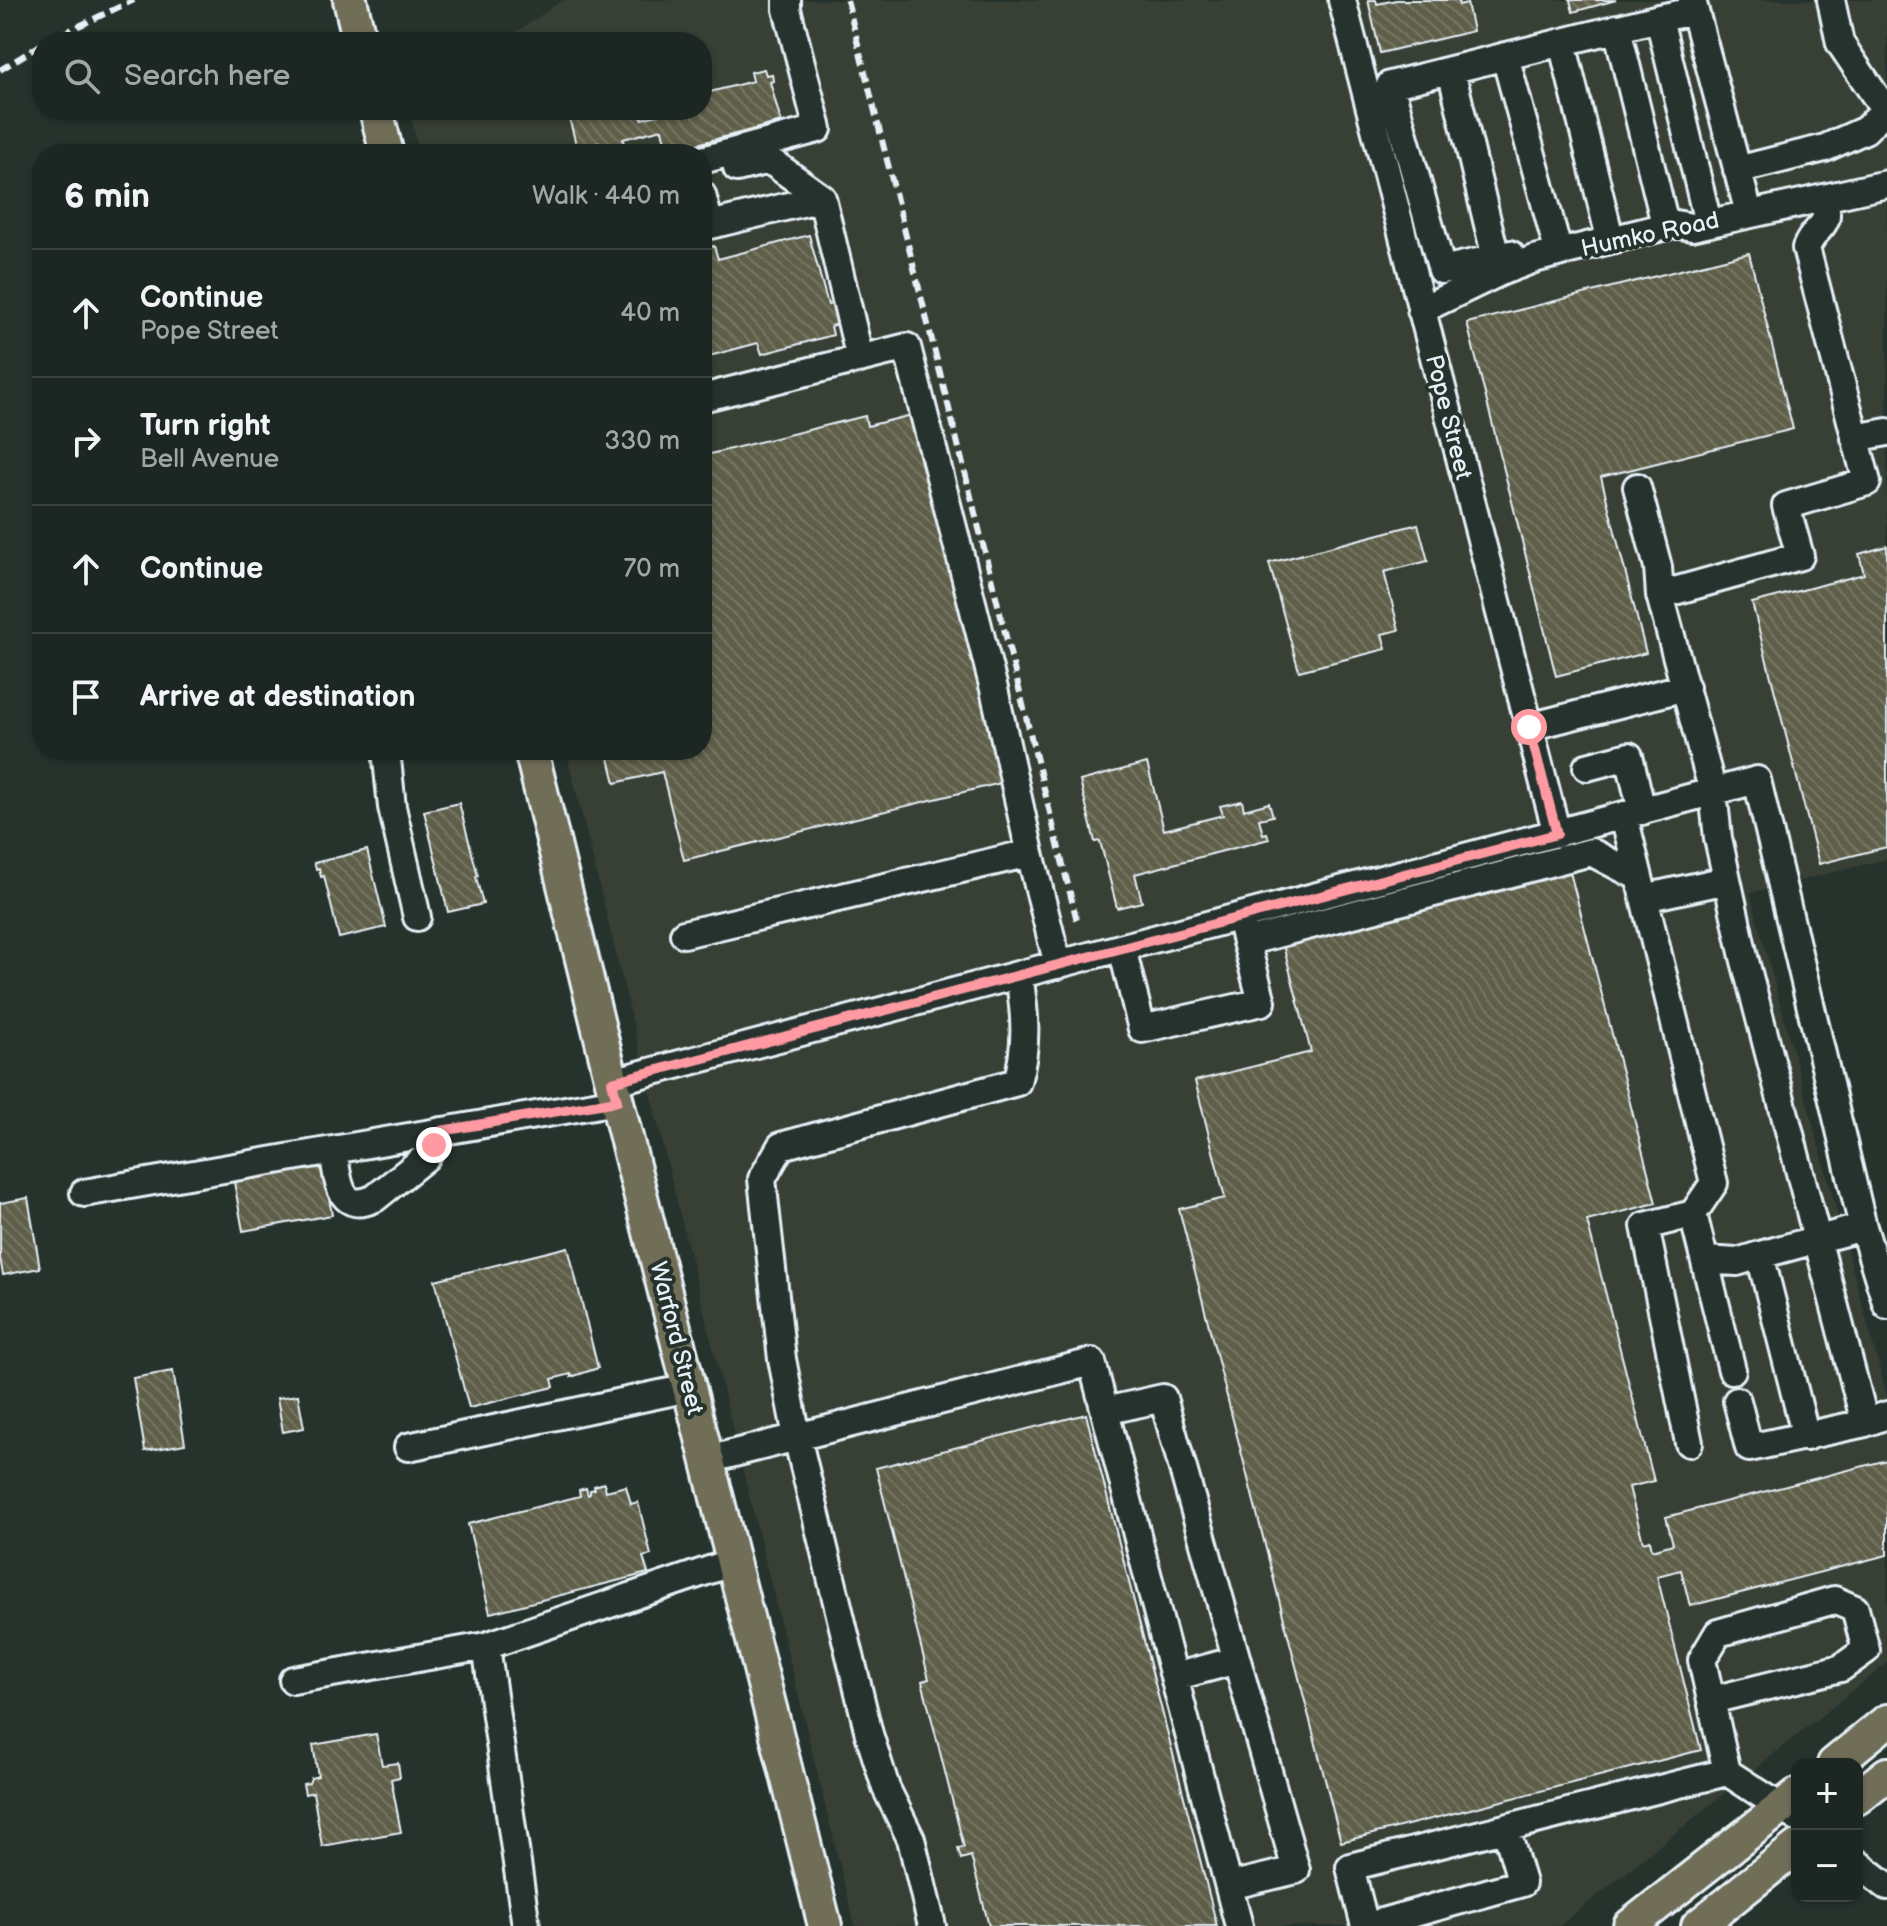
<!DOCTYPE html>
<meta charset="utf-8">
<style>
body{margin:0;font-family:"Balsamiq Sans",sans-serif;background:#252e2a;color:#f1f3f6}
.controls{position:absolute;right:24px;bottom:24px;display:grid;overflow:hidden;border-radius:16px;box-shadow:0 2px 6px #0004}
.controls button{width:72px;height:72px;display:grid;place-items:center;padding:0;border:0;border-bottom:2px solid #3a4340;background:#1c2622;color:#f1f3f6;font:40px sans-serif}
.stop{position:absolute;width:24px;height:24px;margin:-18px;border:6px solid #ff9aa2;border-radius:50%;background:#fff}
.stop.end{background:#ff9aa2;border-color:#fff;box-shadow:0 2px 8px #0008}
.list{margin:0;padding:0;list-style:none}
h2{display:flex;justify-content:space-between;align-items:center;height:104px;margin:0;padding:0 32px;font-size:34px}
h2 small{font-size:26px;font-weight:400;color:#a0a5a5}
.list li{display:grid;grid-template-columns:52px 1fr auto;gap:24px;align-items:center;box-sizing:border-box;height:128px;padding:0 32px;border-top:2px solid #3a4340}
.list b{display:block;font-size:30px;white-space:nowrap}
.list p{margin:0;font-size:26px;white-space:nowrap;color:#a0a5a5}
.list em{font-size:26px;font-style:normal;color:#a0a5a5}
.icon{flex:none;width:44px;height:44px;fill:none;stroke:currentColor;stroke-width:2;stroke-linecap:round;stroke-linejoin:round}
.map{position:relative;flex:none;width:1887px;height:1926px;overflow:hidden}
.search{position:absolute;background:#1c2622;box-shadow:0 2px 6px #0004;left:32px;top:32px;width:680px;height:88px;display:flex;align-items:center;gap:20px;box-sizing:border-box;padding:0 28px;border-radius:32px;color:#a0a5a5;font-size:30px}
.panel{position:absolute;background:#1c2622;box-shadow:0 2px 6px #0004;left:32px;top:144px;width:680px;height:616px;border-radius:32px}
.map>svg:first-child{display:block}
</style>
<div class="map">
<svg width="1887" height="1926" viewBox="0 0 1887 1926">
<defs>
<pattern id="building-back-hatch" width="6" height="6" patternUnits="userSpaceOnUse" patternTransform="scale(2)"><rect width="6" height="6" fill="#5f5f4a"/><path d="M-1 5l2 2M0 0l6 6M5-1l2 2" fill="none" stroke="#767665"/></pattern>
</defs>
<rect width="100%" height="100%" fill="#26332d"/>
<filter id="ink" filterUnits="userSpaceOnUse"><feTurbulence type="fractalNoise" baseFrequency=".0125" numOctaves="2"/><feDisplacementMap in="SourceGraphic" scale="16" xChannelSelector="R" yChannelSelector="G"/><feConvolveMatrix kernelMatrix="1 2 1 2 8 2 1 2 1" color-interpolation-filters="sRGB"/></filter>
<g filter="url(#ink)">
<!-- built -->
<path fill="#374036" d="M 563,0 L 1887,0 L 1887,859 L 1750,893 L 1887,1396 L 1887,1663 L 1559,1926 L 855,1926 L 566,750 L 702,750 L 702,154 L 420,154 L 409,110 L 702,110 L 702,42 L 502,42 Z"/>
<!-- building -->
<path fill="url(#building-back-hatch)" stroke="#e8f1f8" stroke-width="2" d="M 1368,0 L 1376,0 L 1377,4 L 1396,0 L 1458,0 L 1459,5 L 1467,3 L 1473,31 L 1380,53 Z
M 1570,0 L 1616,0 L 1573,12 Z
M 764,69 L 766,75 L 772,74 L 773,81 L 770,82 L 781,122 L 667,152 L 662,129 L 623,139 L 624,144 L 601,151 L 599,143 L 577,148 L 567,110 L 640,110 L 642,119 L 661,114 L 660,110 L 702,110 L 702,94 L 753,81 L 751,72 Z
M 809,235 L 828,305 L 839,302 L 845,322 L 831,326 L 833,335 L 762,354 L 758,343 L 702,358 L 702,249 L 714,246 L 718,259 Z
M 1749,253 L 1793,429 L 1601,477 L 1646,653 L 1556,676 L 1467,323 Z
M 916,414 L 1005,782 L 684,860 L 662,772 L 615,783 L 607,750 L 702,750 L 702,456 L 865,416 L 867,426 Z
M 1418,524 L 1428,561 L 1384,572 L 1399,630 L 1382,634 L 1386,649 L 1299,671 L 1269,563 Z
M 1887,546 L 1887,847 L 1819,864 L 1752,603 L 1864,574 L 1859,554 Z
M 1147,763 L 1164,830 L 1223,815 L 1220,806 L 1242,801 L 1244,810 L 1269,803 L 1273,816 L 1259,819 L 1263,834 L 1267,833 L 1269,839 L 1135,874 L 1142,902 L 1117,908 L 1100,841 L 1095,842 L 1080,781 Z
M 459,803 L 478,876 L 476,877 L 483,904 L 448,912 L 424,811 Z
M 367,850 L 386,927 L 339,938 L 324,876 L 321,877 L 319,868 L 316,869 L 314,863 Z
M 1570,872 L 1656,1203 L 1587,1221 L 1654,1481 L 1629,1487 L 1643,1542 L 1650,1540 L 1652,1550 L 1673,1544 L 1666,1517 L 1887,1460 L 1887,1555 L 1690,1606 L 1681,1570 L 1657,1576 L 1701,1750 L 1341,1842 L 1179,1209 L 1225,1198 L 1195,1081 L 1311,1052 L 1283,945 Z
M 323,1162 L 332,1215 L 243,1231 L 234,1182 L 318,1167 L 317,1163 Z
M 28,1198 L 40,1268 L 3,1275 L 0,1258 L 0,1203 Z
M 568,1247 L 598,1368 L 571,1377 L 571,1374 L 552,1379 L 554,1387 L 469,1408 L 435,1280 Z
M 173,1371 L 185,1444 L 145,1451 L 133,1378 Z
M 298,1395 L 304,1428 L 283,1432 L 277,1398 Z
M 1086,1414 L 1217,1926 L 989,1926 L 971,1856 L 961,1859 L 958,1848 L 964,1847 L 922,1681 L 929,1679 L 876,1468 Z
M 604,1483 L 606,1491 L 626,1486 L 631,1504 L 638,1502 L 651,1555 L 643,1557 L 648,1573 L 490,1613 L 468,1524 L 580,1496 L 579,1490 L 586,1488 L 588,1495 L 590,1494 L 590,1490 L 595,1489 L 594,1486 Z
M 376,1734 L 382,1765 L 398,1763 L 400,1777 L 391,1779 L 401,1832 L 322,1846 L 313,1792 L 305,1794 L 303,1784 L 309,1783 L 311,1778 L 318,1776 L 313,1745 Z"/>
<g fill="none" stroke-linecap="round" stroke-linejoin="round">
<defs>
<path id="minor" d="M 1342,0 L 1557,834
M 1692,0 L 1749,213
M 1831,0 L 1840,43 L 1885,110
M 1695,11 L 1659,18 L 1708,223
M 1617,28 L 1663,216
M 1562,42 L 1608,230
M 1505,56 L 1556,243
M 1451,70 L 1496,258 L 1510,254
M 702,160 L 818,129 L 787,9 L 787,0
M 737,168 L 769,160 L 822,198
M 1737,170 L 1825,148 L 1865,130 L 1887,108
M 702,195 L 710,225 L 822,198 L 860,359
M 1500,272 L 1496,258 L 1442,270 L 1390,85 L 1659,18
M 1421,310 L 1500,272 L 1534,259 L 1675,224 L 1692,227 L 1887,184
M 702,398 L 907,347 L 994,689 L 1030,853
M 1855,438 L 1887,432
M 1637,487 L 1658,567 L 1660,595 L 1713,792 L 1718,838 L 1744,957 L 1865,1423
M 1660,595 L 1800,556 L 1786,506 L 1867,482 L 1806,248 C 1816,223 1832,230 1824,198
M 1529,727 L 1686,687
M 386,750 L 392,807 L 417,917
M 1587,767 L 1629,756 L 1642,811
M 1624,816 L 1714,1183 L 1693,1214 L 1645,1226 L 1689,1443
M 1644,898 L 1727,880
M 1240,917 L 1246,942 L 1591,852 L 1639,877
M 684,934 L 1030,853 L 1058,965
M 1122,948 L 1142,1029 L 1262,1002 L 1246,942
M 612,1082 L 1757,780 L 1863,1227 L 1887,1305
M 333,1150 C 338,1176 337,1216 375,1198 L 426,1157 L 441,1131
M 84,1193 L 617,1101
M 1693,1214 L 1732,1370
M 1705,1260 L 1737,1262 L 1760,1255
M 1737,1401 L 1749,1448 L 1865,1423 L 1887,1415
M 1105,1411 L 1163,1398 L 1296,1870 L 1229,1886
M 1806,1437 L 1760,1255 L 1863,1227
M 408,1447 L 689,1388
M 707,1460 L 797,1437 L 782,1359 L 762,1179 L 781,1146 L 1017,1082 C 1028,1045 1025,1013 1019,975
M 486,1646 L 526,1926
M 1174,1677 L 1237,1660
M 293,1680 L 486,1646 L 733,1562
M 1712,1700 L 1841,1668 L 1866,1650 L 1855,1609 L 1834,1600 L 1718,1633 L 1702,1660 L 1727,1772 L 1797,1818
M 1857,1863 L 1887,1886
M 932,1926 L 911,1839 L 886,1788 L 869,1734 L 797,1437 L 1092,1362 L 1239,1926
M 1365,1926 L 1350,1867 L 1727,1772
M 1368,1926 L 1522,1883 L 1506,1829"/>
<path id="major" d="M 350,0 L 360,42
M 376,110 L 387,154
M 531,750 L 612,1082 L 825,1926
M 1834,1764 L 1887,1721
M 1857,1798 L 1887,1774
M 1630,1926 L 1797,1795
M 1698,1926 L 1797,1847"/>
</defs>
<!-- minor casing -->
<use href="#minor" stroke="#e8f1f8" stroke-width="32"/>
<!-- major casing -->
<use href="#major" stroke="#e8f1f8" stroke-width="38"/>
<!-- minor -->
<use href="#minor" stroke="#26332d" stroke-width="26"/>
<!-- major -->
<use href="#major" stroke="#716e59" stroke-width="32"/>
<!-- rail -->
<path stroke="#e8f1f8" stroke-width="6" stroke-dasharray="12 6" stroke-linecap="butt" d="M 847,0 L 1078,925
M 45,42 L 134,0
M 0,70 L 42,44"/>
</g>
</g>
<g fill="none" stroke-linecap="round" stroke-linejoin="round" filter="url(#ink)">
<!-- route -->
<path stroke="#ff9aa2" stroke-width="10" d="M 434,1145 L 441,1131 L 617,1101 L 612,1082 L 1557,834 L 1529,727"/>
</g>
<g text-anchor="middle" stroke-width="8" stroke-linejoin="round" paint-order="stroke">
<!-- street labels -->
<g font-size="24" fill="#e8f1f8" stroke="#26332d">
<text transform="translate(1650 234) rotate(-12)" y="8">Humko Road</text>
<text transform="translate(1449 417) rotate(76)" y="8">Pope Street</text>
<text transform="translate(677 1338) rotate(76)" y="8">Warford Street</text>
</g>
</g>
</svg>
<div class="controls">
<button>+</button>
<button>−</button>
</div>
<div class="stop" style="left:1529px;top:727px"></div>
<div class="stop end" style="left:434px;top:1145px"></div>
<div class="search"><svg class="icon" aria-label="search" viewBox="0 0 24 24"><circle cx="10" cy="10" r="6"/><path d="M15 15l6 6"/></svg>Search here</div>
<section class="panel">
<h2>6 min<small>Walk · 440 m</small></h2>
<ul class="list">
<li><svg class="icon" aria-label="ahead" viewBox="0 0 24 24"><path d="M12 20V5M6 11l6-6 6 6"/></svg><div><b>Continue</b><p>Pope Street</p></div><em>40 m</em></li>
<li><svg class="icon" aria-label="right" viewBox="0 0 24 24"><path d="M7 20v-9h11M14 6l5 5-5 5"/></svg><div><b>Turn right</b><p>Bell Avenue</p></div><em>330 m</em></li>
<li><svg class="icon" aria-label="ahead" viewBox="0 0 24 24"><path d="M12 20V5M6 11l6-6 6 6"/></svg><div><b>Continue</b></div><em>70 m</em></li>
<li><svg class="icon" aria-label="arrive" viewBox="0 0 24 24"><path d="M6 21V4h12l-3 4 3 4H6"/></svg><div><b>Arrive at destination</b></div></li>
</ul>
</section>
</div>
